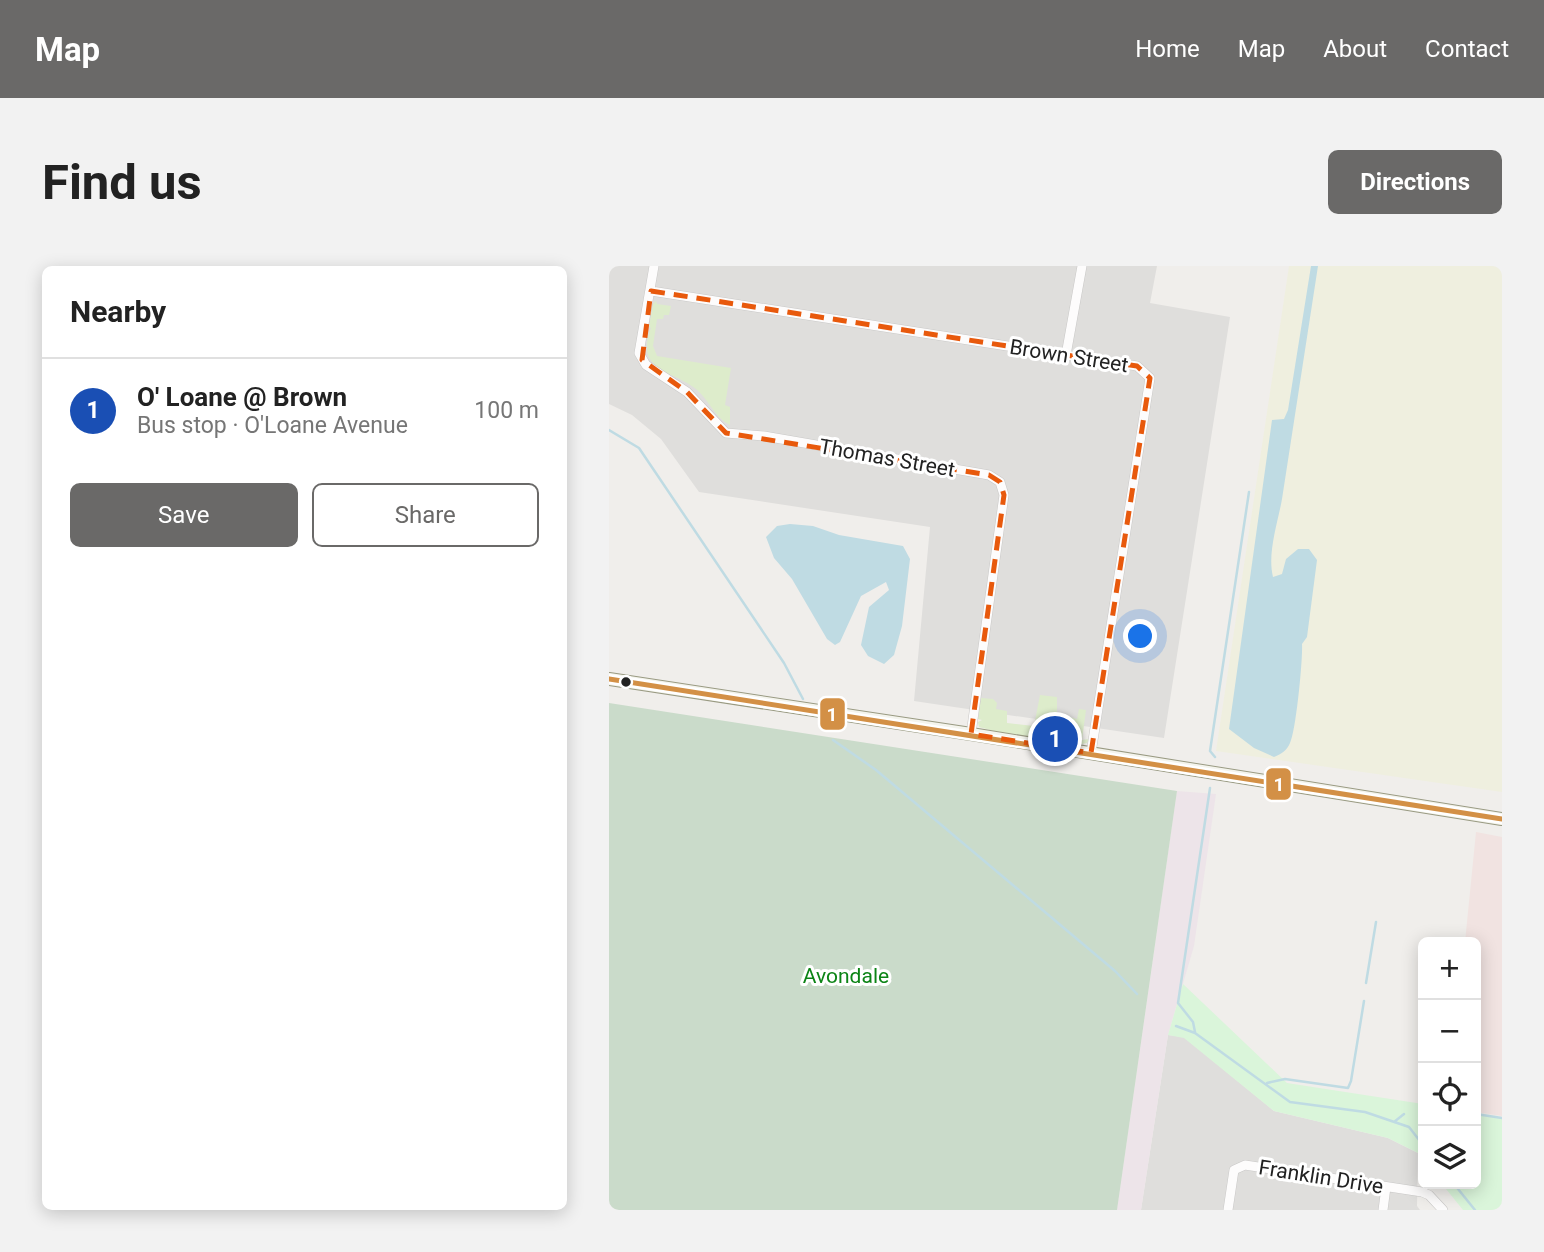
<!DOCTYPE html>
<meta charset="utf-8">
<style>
body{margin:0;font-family:Roboto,sans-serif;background:#f2f2f2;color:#222}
.controls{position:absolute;right:21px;bottom:21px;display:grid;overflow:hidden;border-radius:10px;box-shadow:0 4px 18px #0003}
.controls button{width:63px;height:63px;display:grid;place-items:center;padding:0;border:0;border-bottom:2px solid #e0e0e0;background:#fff;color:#222;font:35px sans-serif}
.you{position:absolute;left:532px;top:371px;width:24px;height:24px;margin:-18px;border:5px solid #fff;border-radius:50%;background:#1a73e8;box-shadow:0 0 0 10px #1a73e833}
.badge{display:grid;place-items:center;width:46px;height:46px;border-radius:50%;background:#6a6968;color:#fff;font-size:23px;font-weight:700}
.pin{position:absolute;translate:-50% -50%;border:4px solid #fff;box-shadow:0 2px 7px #0006}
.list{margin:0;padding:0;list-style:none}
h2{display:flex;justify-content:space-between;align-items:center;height:91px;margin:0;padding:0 28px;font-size:30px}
h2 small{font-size:23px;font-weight:400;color:#767676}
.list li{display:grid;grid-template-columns:46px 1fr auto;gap:21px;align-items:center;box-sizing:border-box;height:105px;padding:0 28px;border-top:2px solid #e0e0e0}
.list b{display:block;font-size:26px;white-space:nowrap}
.list p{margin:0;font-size:23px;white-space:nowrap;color:#767676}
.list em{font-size:23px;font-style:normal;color:#767676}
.actions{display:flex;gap:14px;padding:21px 28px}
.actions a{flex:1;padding:16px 0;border:2px solid #6a6968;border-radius:10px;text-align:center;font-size:24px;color:#6a6968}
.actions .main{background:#6a6968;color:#fff}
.icon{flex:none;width:38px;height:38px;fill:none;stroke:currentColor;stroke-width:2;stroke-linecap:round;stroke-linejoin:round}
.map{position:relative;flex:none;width:893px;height:944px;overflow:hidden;border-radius:10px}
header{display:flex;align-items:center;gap:42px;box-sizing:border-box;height:98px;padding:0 35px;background:#6a6968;color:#fff}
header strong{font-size:33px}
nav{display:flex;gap:38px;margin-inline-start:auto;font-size:24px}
.intro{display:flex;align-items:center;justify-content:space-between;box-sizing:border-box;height:168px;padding:0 42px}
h1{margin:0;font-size:49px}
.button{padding:18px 32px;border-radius:10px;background:#6a6968;color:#fff;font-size:24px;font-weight:700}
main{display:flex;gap:42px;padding:0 42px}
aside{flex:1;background:#fff;border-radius:10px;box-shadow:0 4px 18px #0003}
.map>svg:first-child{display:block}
</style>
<header>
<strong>Map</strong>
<nav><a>Home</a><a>Map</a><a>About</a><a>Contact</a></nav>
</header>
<div class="intro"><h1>Find us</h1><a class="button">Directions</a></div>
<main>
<aside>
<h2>Nearby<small></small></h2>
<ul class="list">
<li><span class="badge" style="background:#1a4fb4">1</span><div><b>O' Loane @ Brown</b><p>Bus stop · O'Loane Avenue</p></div><em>100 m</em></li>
</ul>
<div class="actions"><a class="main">Save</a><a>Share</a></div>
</aside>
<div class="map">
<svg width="893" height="944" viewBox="0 0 893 944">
<rect width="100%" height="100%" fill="#f0eeeb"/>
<!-- residential -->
<path fill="#dfdedc" d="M 0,0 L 548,0 L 541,37 L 621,51 L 555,472 L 305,435 L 321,261 L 90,226 L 52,173 L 23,149 L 0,138 Z
M 559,769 L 575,771 L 665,845 L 779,872 L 809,887 L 808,940 L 811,944 L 532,944 Z"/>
<!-- commercial -->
<path fill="#f1e3e1" d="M 867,566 L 893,571 L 893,850 L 867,846 L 867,676 L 856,676 Z"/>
<!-- industrial -->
<path fill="#ede4e9" d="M 568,525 L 607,528 L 585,680 L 559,769 L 532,944 L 508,944 Z"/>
<!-- farmland -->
<path fill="#efefdf" d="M 680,0 L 893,0 L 893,526 L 607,485 Z"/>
<!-- grass -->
<path fill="#ddeccb" d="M 47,35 L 48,38 L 62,40 L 60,49 L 55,49 L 54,53 L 48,53 L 44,80 L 48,90 L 122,102 L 116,139 L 121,141 L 121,159 C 106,152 100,134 87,123 C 74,112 50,107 41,93 C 35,84 39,68 42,62 L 40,61 L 44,38 Z
M 431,429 L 448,431 L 448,448 L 468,453 L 470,443 L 477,444 L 473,474 L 480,473 L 478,477 L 473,478 L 385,465 L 370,461 L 369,456 L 373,454 L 369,453 L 372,432 L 384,433 L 388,437 L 387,443 L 398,445 L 398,457 L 425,460 Z"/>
<!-- cemetery -->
<path fill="#cadbca" d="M 0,437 L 568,525 L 508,944 L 0,944 Z"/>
<!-- park -->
<path fill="#daf5da" d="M 574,718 L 678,817 L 814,838 L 814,894 L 809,887 L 779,872 L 665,845 L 575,772 L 559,769 Z
M 867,847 L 893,853 L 893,944 L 854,944 L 833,918 L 867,918 Z"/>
<!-- water -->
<path fill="#bfdbe3" d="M 702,0 L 709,0 L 673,233 C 669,256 658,287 664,311 L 673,308 L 677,293 L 689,283 L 700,283 L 708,294 L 698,371 L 693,378 C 694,392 687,465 681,477 C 678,484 673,488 665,491 L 645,482 L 620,463 L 663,154 L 675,153 L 679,144 Z
M 181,258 L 204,260 L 230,269 L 294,280 L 301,293 L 293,360 L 285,389 L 275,398 L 259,390 L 252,379 L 260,341 L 280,324 L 277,316 L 252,330 L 231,376 L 226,379 L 218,373 L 183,313 L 165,292 L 157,271 L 168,260 Z"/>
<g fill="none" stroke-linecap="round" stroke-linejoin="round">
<!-- stream -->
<path stroke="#bfdbe3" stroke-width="2.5" d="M 0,164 L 30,182 L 175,397 L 194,433
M 224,474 L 267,504 L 506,705 L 528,728
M 606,491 L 601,485 L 640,226
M 757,717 L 767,656
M 567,760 L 586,767 L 681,836 L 756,846 L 800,861 L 814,879
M 586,766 L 584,756 L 569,737 L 601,522
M 658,817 L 676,813 L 739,822 L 742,815 L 755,735
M 867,848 L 893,852
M 785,856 L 795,848
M 845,918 L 866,944"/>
<defs>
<path id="street" d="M 45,0 L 30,87 L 37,99 L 78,126 L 117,167 L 155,170 L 380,209 L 391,216 L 395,229 L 362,468
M 42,25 L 528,100 L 541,112 L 482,487
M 457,89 L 473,0
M 619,944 L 625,904 L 636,899 L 813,926 L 820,929 L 834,944
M 774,944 L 777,921"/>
<path id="secondary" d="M 0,413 L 362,468 L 893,553"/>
</defs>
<!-- street casing -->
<use href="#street" stroke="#c9c8c7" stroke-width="10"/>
<!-- secondary casing -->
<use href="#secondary" stroke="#999a82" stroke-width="14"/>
<!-- street -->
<use href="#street" stroke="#fdfcfc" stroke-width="9"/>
<!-- secondary -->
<use href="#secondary" stroke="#f4f4ed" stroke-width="12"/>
<defs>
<path id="bus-1" d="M 0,413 L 893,553"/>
</defs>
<!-- bus-1 casing -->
<use href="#bus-1" stroke="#fff" stroke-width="10"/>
<!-- bus-1 -->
<use href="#bus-1" stroke="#d39046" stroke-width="5"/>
</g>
<!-- marked area -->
<path fill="none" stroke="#e8590c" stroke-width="5" stroke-dasharray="14 9" stroke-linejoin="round" d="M 42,25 L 528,100 L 541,112 L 482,487 L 362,468 L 395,229 L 391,216 L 380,209 L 117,167 L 78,126 L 33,94 Z"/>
<!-- markers -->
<circle fill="#222" stroke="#fff" stroke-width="2.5" cx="17" cy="416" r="6"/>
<g text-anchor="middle" stroke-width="6" stroke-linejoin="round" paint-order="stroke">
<!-- street labels -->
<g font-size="21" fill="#222" stroke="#fff">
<text transform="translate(460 90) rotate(9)" y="7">Brown Street</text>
<text transform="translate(278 192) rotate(10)" y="7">Thomas Street</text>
<text transform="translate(712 911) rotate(9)" y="7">Franklin Drive</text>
</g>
<!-- park labels -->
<g font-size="21" fill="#0c8416" stroke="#fff">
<text x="237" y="717">Avondale</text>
</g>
</g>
<g stroke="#fff" stroke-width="2.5">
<rect x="210" y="431" width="27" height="34" rx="7" fill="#d39046"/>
<rect x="656" y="501" width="27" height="34" rx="7" fill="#d39046"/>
</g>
<g font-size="19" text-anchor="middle" font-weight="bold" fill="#fff">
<text x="223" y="455">1</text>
<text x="670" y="525">1</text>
</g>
</svg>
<div class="controls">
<button>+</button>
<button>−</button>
<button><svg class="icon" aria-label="locate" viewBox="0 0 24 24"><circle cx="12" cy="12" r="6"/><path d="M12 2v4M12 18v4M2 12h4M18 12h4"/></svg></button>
<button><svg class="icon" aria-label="layers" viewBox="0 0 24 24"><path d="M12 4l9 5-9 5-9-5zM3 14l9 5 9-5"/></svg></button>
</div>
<div class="you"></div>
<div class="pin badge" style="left:446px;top:473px;background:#1a4fb4">1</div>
</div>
</main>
